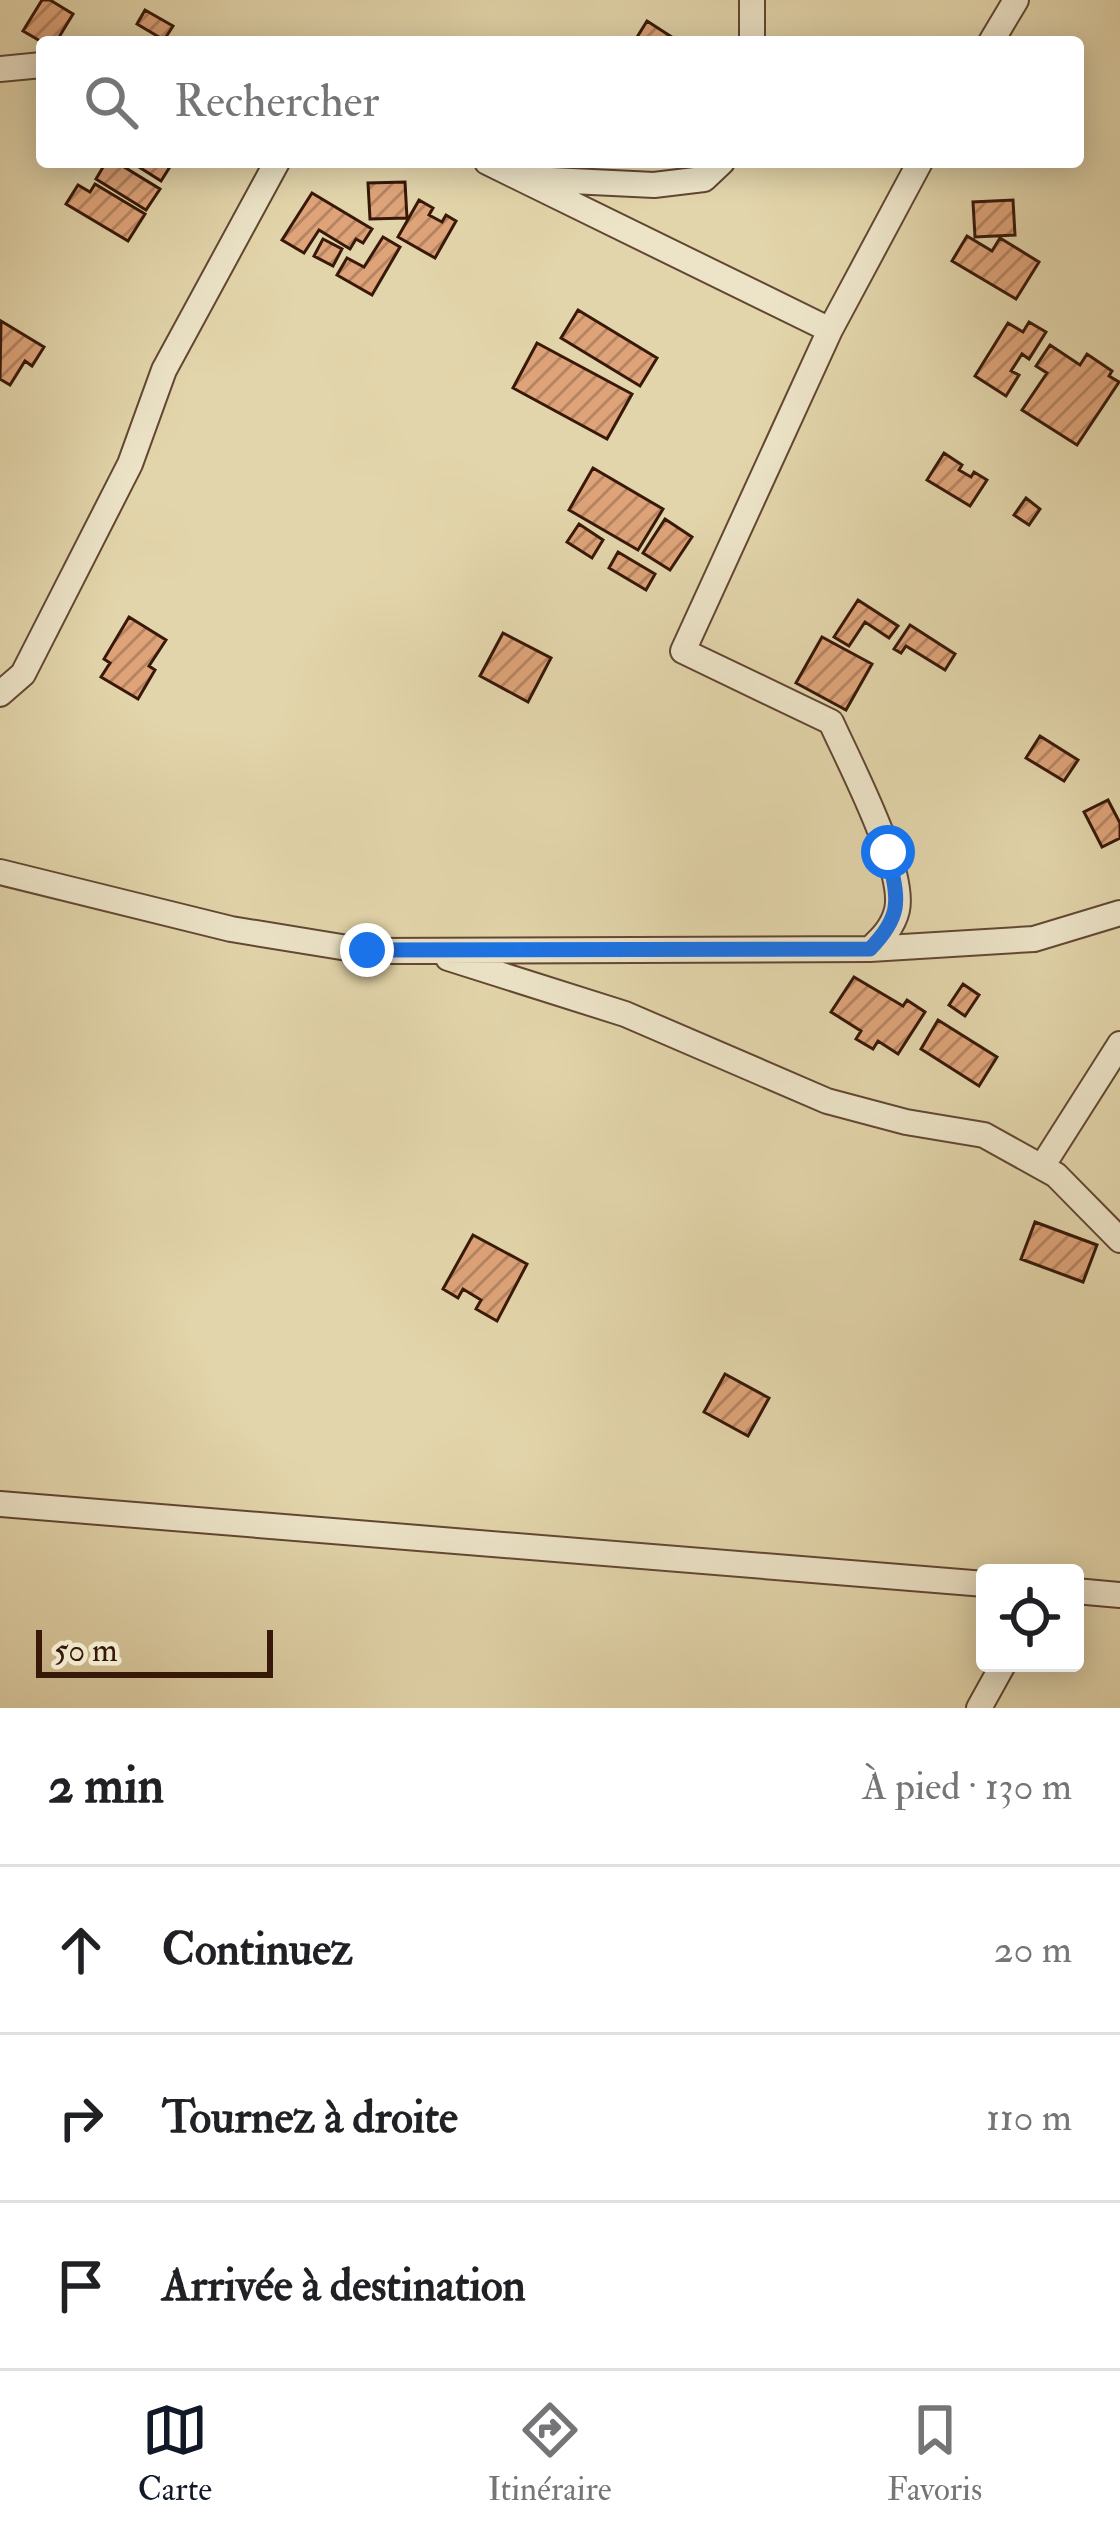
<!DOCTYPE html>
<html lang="fr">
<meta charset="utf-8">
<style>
body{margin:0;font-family:"IM FELL Double Pica",serif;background:#f6f6f6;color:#202124}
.controls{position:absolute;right:36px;bottom:36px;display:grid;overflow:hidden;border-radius:12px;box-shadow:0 6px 30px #0003}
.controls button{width:108px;height:108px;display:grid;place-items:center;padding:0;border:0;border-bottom:3px solid #e0e0e0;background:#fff;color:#202124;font:60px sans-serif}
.scale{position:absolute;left:36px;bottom:30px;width:237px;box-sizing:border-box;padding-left:12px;border:6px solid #371809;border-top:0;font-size:33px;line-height:42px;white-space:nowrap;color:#371809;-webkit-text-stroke:9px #ede4c8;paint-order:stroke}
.stop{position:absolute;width:36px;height:36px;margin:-27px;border:9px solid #1a73e8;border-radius:50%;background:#fff}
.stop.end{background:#1a73e8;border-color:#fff;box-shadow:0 3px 12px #0008}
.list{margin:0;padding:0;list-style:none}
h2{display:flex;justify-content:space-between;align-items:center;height:156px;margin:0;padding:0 48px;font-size:51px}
h2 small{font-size:39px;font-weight:400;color:#757577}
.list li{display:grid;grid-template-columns:78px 1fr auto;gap:36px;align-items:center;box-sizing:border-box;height:168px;padding:0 48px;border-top:3px solid #e0e0e0}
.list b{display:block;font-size:45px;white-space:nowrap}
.list em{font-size:39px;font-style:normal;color:#757577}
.icon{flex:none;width:66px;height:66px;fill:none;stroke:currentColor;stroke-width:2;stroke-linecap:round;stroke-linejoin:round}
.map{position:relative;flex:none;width:1120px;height:1708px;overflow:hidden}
.search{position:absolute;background:#fff;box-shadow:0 6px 30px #0003;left:36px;right:36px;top:36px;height:132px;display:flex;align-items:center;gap:30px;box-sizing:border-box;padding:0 42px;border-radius:12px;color:#757577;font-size:45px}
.sheet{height:660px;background:#fff}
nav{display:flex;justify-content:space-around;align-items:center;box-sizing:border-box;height:168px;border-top:3px solid #e0e0e0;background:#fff;font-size:33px;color:#757577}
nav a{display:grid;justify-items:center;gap:6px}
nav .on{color:#111827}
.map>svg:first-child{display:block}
</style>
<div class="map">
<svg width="1120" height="1708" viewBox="0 0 1120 1708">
<defs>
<pattern id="building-hatch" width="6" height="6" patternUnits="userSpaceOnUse" patternTransform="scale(3)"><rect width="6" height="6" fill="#dea379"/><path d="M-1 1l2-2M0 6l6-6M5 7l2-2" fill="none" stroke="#b58461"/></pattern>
</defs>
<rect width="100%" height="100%" fill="#e3d5ab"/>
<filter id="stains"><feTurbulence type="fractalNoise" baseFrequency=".00167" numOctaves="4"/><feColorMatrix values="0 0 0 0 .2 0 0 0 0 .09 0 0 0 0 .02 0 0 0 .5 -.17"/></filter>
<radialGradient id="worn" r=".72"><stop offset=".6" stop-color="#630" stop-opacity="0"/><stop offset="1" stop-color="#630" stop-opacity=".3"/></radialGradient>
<!-- building -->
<path fill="url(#building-hatch)" stroke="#371809" stroke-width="3" d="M 42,0 L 50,0 L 73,14 L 56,42 L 42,42 L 23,31 Z
M 145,10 L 173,26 L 164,40 L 137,24 Z
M 647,21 L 678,41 L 677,42 L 634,42 Z
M 106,162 L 116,162 L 160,189 L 146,210 L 96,179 Z
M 131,162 L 173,162 L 161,181 Z
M 405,182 L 407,218 L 370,219 L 368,183 Z
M 95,184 L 145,214 L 128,241 L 66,204 L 78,185 L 90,192 Z
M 312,193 L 372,229 L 363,243 L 356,239 L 350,249 L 319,230 L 304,253 L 282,240 Z
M 419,200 L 433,208 L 429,215 L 442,222 L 446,215 L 456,221 L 435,258 L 398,237 Z
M 1013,200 L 1015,235 L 975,237 L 973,202 Z
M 967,236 L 992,251 L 1000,238 L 1039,262 L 1016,299 L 952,261 Z
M 383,237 L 400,247 L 372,295 L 337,275 L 347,258 L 364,267 Z
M 323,239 L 342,249 L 333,266 L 314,256 Z
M 578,310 L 657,358 L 640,386 L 561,338 Z
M 1,321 L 44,347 L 32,366 L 25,361 L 10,385 L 0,379 Z
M 1029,322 L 1046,332 L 1029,359 L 1022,354 L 1011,371 L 1019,375 L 1006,396 L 975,376 L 1008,323 L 1023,332 Z
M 537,343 L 632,394 L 607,439 L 513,388 Z
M 1050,345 L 1080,365 L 1087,354 L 1112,371 L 1109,376 L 1119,382 L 1077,445 L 1022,410 L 1047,373 L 1036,366 Z
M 944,453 L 962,465 L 959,470 L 971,477 L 974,472 L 987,480 L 970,506 L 927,480 Z
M 593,468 L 663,509 L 638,550 L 569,510 Z
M 1026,498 L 1040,509 L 1029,525 L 1014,515 Z
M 665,519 L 692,537 L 670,570 L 643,553 Z
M 579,524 L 603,540 L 592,558 L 567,542 Z
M 618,552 L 655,574 L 646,590 L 609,568 Z
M 858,600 L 898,626 L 889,638 L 865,622 L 849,646 L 834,637 Z
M 129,617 L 166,640 L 149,666 L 155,670 L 138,699 L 101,677 L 110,663 L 104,659 Z
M 910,625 L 955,654 L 945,670 L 906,646 L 901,653 L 894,649 Z
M 503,633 L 551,658 L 528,702 L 480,676 Z
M 822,637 L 872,664 L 846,710 L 796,683 Z
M 1040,736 L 1078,760 L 1064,781 L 1026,758 Z
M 1108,800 L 1120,823 L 1120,838 L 1102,847 L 1084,812 Z
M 854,977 L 903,1006 L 907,1000 L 925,1012 L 898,1054 L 878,1041 L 873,1049 L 856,1039 L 861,1031 L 831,1012 Z
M 963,984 L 979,995 L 965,1016 L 949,1005 Z
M 938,1020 L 997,1057 L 979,1086 L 921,1049 Z
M 1035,1222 L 1097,1245 L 1083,1282 L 1021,1259 Z
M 473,1235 L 527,1264 L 497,1321 L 476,1309 L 481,1300 L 463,1289 L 458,1298 L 443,1289 Z
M 725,1374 L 769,1398 L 748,1436 L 704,1412 Z"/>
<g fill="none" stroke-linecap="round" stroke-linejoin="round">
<defs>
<path id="minor" d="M 752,0 L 752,42
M 991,42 L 1016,0
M 0,69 L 42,65
M 487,162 L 830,330
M 530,179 L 654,185 L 704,179 L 722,162
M 0,694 L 23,674 L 130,464 L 164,370 L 277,162
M 0,872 L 231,929 L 366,951 L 870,949 L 1034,939 L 1120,913
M 870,949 C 882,938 893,927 897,910 C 906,870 849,762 831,722 L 683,651 L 830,330 L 920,162
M 448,958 L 625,1014 L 827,1101 L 906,1122 L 984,1135 L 1056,1175 L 1120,1240
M 1043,1165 L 1120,1044
M 0,1504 L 985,1584
M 1075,1591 L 1120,1595
M 979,1708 L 1004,1663"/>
</defs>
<!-- minor casing -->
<use href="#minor" stroke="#624732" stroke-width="28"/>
<!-- minor -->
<use href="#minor" stroke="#ede4c8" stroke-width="24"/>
</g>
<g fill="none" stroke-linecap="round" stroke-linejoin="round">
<!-- route -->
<path stroke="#1a73e8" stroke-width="15" d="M 367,950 L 870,949 C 905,913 897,898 888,852"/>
</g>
<rect width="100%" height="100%" filter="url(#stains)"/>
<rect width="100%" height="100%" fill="url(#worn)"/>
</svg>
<div class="controls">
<button><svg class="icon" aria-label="locate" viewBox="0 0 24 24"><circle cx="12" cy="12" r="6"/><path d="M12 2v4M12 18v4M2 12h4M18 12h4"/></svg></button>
</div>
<div class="scale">50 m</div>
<div class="stop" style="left:888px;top:852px"></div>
<div class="stop end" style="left:367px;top:950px"></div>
<div class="search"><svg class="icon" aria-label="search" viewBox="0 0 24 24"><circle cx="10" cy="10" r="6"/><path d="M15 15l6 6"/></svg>Rechercher</div>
</div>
<section class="sheet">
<h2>2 min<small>À pied · 130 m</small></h2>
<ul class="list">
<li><svg class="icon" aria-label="ahead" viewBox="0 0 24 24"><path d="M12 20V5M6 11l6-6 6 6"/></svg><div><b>Continuez</b></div><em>20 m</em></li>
<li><svg class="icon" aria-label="right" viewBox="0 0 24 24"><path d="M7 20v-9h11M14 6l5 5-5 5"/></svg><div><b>Tournez à droite</b></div><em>110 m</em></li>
<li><svg class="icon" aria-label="arrive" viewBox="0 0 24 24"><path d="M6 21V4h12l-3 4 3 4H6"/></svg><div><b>Arrivée à destination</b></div></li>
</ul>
</section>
<nav>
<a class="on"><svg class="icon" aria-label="map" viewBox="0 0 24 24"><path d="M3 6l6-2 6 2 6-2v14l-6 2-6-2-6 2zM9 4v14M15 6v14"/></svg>Carte</a>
<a><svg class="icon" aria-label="directions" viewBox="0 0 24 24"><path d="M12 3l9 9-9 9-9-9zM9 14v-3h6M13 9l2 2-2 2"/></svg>Itinéraire</a>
<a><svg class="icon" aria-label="saved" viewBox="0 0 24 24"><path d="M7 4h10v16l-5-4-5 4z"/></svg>Favoris</a>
</nav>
